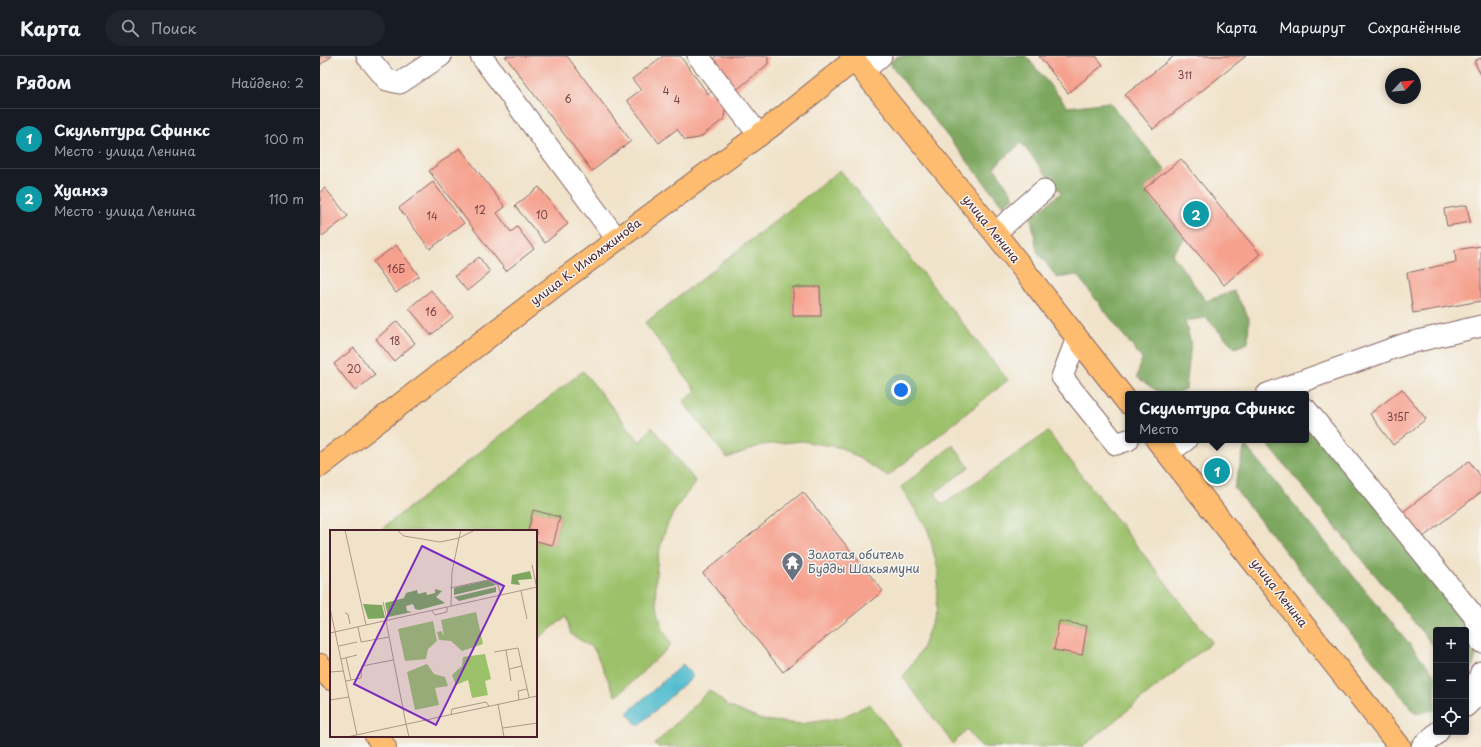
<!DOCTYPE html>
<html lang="ru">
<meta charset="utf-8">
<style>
body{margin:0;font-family:"Playpen Sans",sans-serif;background:#20242c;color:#f1f3f6}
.controls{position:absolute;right:12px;bottom:12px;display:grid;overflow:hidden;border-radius:4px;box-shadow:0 2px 6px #0003}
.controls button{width:36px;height:36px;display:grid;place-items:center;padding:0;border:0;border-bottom:1px solid #363941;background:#171b24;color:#f1f3f6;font:20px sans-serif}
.compass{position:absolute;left:1065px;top:12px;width:36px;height:36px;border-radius:50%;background:#171b24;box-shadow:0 2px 6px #0003;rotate:64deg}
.you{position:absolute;left:581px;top:334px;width:14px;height:14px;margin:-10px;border:3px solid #fff;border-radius:50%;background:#1a73e8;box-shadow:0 0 0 6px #1a73e833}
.badge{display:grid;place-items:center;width:26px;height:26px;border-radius:50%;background:#db2777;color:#fff;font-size:13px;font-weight:700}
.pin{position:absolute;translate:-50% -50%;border:2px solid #fff;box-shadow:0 1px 4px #0006}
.popup{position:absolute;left:805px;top:335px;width:184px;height:52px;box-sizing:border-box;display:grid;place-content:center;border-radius:4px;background:#171b24;filter:drop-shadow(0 1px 3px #0005);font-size:13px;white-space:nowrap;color:#9ea1a6}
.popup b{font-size:15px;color:#f1f3f6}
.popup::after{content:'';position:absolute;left:50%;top:100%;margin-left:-8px;border:8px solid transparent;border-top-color:#171b24}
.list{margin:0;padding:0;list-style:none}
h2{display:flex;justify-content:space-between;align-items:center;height:52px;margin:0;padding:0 16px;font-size:17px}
h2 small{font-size:13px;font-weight:400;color:#9ea1a6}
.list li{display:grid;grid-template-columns:26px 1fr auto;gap:12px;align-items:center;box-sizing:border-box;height:60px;padding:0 16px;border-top:1px solid #363941}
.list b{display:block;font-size:15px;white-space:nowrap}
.list p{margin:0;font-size:13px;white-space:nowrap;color:#9ea1a6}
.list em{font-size:13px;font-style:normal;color:#9ea1a6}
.icon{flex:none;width:22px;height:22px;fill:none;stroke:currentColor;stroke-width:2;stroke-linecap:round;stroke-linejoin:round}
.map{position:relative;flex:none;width:1161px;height:691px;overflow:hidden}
header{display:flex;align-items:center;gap:24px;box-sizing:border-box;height:56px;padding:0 20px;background:#171b24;border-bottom:1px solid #363941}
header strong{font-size:19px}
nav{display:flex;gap:22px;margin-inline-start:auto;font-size:14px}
.search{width:280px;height:36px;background:#20242c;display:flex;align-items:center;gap:10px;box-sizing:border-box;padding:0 14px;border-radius:22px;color:#9ea1a6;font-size:15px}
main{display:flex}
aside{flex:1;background:#171b24}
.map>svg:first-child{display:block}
</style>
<header>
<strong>Карта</strong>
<div class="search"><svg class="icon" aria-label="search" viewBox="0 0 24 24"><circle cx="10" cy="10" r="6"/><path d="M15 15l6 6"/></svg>Поиск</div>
<nav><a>Карта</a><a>Маршрут</a><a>Сохранённые</a></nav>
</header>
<main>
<aside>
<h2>Рядом<small>Найдено: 2</small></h2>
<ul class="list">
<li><span class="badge" style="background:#0f9aa8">1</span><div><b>Скульптура Сфинкс</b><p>Место · улица Ленина</p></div><em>100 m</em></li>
<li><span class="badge" style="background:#0f9aa8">2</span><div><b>Хуанхэ</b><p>Место · улица Ленина</p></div><em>110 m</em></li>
</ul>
</aside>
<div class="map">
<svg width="1161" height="691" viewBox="0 0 1161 691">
<rect width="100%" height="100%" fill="#f6f6f2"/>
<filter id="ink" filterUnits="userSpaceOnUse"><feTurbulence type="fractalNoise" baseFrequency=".025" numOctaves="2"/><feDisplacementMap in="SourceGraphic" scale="8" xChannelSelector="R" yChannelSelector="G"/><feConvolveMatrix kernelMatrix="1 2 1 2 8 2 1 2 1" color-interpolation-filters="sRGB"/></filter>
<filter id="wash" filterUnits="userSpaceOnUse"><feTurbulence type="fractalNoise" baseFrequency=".012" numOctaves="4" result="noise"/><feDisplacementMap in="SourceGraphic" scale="16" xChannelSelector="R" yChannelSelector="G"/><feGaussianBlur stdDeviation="0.9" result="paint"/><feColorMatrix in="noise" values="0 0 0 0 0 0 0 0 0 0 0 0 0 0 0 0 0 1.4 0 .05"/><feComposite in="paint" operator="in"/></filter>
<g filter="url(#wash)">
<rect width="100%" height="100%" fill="#f1e3ca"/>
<!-- green -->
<path fill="#9cc16b" stroke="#73704b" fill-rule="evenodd" d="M 520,114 L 688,324 L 568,420 L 522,392 L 482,385 L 442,389 L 407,402 L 363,346 L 376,335 L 325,267 ZM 473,231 L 500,231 L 501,260 L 473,260 Z
M 263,315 L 320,386 L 332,371 L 376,426 C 365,440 352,455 346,473 C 335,501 332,537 341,567 C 343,574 348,582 351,589 L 296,641 L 274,593 L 251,578 L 246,561 L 216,584 L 216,485 L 233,489 L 240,461 L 213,454 L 208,475 L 59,475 Z
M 728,376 L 892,586 L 762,691 L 660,691 L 647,673 L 633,688 L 583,621 L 602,593 L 616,555 L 618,514 L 608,474 L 581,431 L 633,389 L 649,411 L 615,437 L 622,449 ZM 739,565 L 767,570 L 762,598 Z
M 389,634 L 408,650 L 442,664 L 481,668 L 520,662 L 550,648 L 582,691 L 338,691 L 335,688 Z"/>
<!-- forest -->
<path fill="#7da75f" stroke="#646345" d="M 578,0 L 706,0 L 748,51 L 789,46 L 846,115 L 824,133 L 865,183 L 852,198 L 886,245 L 914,235 L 929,262 L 928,287 L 915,292 L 886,262 L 865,265 L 871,288 L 866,332 C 847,347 833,332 817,321 L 822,303 L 757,219 L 737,222 L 717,195 L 711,161 L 741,137 L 701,87 L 674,111 L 694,141 L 683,150 L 569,7 Z
M 986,360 L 1148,560 L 1158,595 L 1146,630 L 1146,574 L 1116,574 L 1116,593 L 944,384 L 986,384 Z
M 925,389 L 1116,620 L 1115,654 L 1096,658 L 914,432 Z"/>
<!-- water -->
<path fill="#52bcce" stroke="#4e6e7c" d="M 363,608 L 373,620 L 318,670 L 307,657 Z"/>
<g id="blocks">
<!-- building -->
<path fill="#f6a18e" d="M 0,0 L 12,0 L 0,9 Z
M 185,0 L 247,0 L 311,85 L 272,115 Z
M 343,0 L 360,0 L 388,38 L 396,32 L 406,43 L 404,63 L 379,82 L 365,84 L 357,73 L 339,87 L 307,44 L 321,34 L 312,23 Z
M 396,0 L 448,0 L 448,8 L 414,36 L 389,5 Z
M 719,0 L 776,0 L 783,9 L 748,37 Z
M 854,0 L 926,0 L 833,73 L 805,39 Z
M 1161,2 L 1161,19 L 1154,5 Z
M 140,92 L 185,151 L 177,157 L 191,176 L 197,171 L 214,193 L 186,215 L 109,115 Z
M 861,103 L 940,198 L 904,229 L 824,133 Z
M 113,126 L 144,167 L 110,193 L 79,152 Z
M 219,131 L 248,168 L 225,187 L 195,150 Z
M 5,132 L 28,160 L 1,181 L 0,136 Z
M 1147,149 L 1150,166 L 1127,170 L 1124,153 Z
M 76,189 L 99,220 L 76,237 L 53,206 Z
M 1161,190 L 1161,245 L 1093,257 L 1087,217 L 1136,206 L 1135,194 Z
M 159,201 L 170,216 L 147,235 L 135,220 Z
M 473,231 L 500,231 L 501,260 L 473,260 Z
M 111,234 L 133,261 L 111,279 L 89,252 Z
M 77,265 L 95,287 L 74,305 L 56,283 Z
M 34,292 L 55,319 L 35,335 L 14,308 Z
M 1082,333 L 1106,363 L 1073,389 L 1050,358 Z
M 1149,405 L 1161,421 L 1161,436 L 1098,485 L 1079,459 Z
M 483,436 L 563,535 L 463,616 L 383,517 Z
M 213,454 L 240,461 L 233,489 L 216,485 L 216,475 L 208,475 Z
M 739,565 L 767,570 L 762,599 L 734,594 Z"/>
</g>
</g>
<g filter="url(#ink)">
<use href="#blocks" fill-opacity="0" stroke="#846463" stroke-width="1"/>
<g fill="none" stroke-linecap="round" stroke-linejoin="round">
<defs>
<path id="minor" d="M 47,0 L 67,24 L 80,27 L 121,0
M 161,0 L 297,183
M 378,0 L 439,79
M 544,15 L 561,0
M 675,177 L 724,134
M 757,282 L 742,321 L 796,388 L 808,384
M 947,338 L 1085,288 L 1161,270
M 986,353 L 1154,560 L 1161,586
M 848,397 L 866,384
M 1146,650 L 1152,644 L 1161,616
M 1102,691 L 1118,676"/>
<path id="major" d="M 531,0 L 675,177 L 808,347
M 837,384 L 1080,691
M 0,410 L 241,225 L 458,65 L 534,4
M 0,609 L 11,623
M 56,680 L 65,691"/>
</defs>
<!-- minor casing -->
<use href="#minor" stroke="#846463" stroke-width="23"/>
<!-- major casing -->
<use href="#major" stroke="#846463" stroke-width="24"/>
<!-- minor -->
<use href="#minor" stroke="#fff" stroke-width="21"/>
<!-- major -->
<use href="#major" stroke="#fdbc6f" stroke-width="22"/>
</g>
</g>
<!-- icons -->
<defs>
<symbol id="temple-pin" viewBox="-11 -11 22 30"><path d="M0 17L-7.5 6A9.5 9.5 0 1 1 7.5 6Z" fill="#6b7280" stroke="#f6f6f2"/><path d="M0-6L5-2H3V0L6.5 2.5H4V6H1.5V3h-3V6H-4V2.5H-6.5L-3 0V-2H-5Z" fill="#fff"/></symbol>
</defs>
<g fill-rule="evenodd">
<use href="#temple-pin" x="460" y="494" width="25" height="34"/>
</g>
<g text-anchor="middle" stroke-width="3" stroke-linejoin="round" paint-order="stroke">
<!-- number labels -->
<g font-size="10" fill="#754044">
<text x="865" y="23">311</text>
<text x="346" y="39">4</text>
<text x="248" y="47">6</text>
<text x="357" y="48">4</text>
<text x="160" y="158">12</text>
<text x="222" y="163">10</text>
<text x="112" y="164">14</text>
<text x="76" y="217">16Б</text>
<text x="111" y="260">16</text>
<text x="75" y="289">18</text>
<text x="34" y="317">20</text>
<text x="1078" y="365">315Г</text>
</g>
<!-- street labels -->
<g font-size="12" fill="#4a1f2b" stroke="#f6f6f2">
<text transform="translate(671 173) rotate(51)" y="4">улица Ленина</text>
<text transform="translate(266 206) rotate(-37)" y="4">улица К. Илюмжинова</text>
<text transform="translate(959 537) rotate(52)" y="4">улица Ленина</text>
</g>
<!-- worship labels -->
<g font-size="12" fill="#5b616d" stroke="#f6f6f2" text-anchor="start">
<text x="488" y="503">Золотая обитель<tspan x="488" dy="14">Будды Шакьямуни</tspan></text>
</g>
</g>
<!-- overview -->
<g transform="translate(10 474)">
<rect width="207" height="207" fill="#f1e3ca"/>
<path d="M 146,82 L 153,114 L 132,121 L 121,111 L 109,110 L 107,102 L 111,101 L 114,106 L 111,90 ZM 103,91 L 107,111 L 98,119 L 96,129 L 75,131 L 68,99 ZM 155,124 L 161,149 L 155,151 L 158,165 L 142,168 L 138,150 L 126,155 L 122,145 L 132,136 L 133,127 ZM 97,134 L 104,144 L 115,147 L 118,156 L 105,158 L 109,175 L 85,180 L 77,142 Z" fill="#9cc16b"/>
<path d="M 200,41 L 202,49 L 188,50 L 190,55 L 181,54 L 182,45 ZM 158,50 L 166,55 L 124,65 L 124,58 ZM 166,57 L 166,62 L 129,71 L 124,67 ZM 105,59 L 112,61 L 106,67 L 115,73 L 89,80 L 85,79 L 83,74 L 76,76 L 77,81 L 82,82 L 58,87 L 55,73 L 74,68 L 76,63 L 87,60 L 88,64 L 96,62 L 97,65 L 105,63 ZM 33,74 L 52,75 L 55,88 L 38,89 Z" fill="#7da75f"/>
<path fill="none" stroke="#ae958a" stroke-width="1" d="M 15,0 L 36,95M 67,0 L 74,6 L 110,12 L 129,8 L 122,42 L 121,76M 131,0 L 129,8 L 145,0M 202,35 L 207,59M 120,58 L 158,50 L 168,55 L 171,65M 191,61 L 197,89M 53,72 L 57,90M 0,78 L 27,205M 102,81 L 105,85 L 117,82 L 117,77M 15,83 L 18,84 L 20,94M 56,91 L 76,194M 28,97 L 31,112 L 59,107M 0,103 L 207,57M 9,116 L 27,112M 176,120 L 181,151M 164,122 L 188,118 L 199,167M 16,128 L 21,150M 11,129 L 27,125M 179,139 L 192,136M 0,142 L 13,141M 16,151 L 31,148 L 32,136 L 63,130M 0,170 L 19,167M 189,170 L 188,161 L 197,159M 168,174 L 174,207M 121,185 L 122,179 L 156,172 L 159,176M 76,194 L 79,207M 173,198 L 207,193M 17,207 L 207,166"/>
<path fill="#7b2cbf" fill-opacity="0.15" stroke="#7b2cbf" stroke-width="2" d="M 92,16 L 174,56 L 106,195 L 24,154 Z"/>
<rect width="207" height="207" fill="none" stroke="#4a1f2b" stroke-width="2"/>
</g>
</svg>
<div class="controls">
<button>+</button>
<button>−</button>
<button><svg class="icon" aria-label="locate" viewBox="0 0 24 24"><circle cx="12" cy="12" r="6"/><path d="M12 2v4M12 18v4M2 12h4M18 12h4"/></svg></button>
</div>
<svg class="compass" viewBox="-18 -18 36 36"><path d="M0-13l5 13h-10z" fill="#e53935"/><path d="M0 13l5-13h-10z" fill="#9ea1a6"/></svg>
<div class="you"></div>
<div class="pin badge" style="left:897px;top:415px;background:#0f9aa8">1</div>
<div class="popup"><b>Скульптура Сфинкс</b>Место</div>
<div class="pin badge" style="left:876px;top:158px;background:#0f9aa8">2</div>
</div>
</main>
